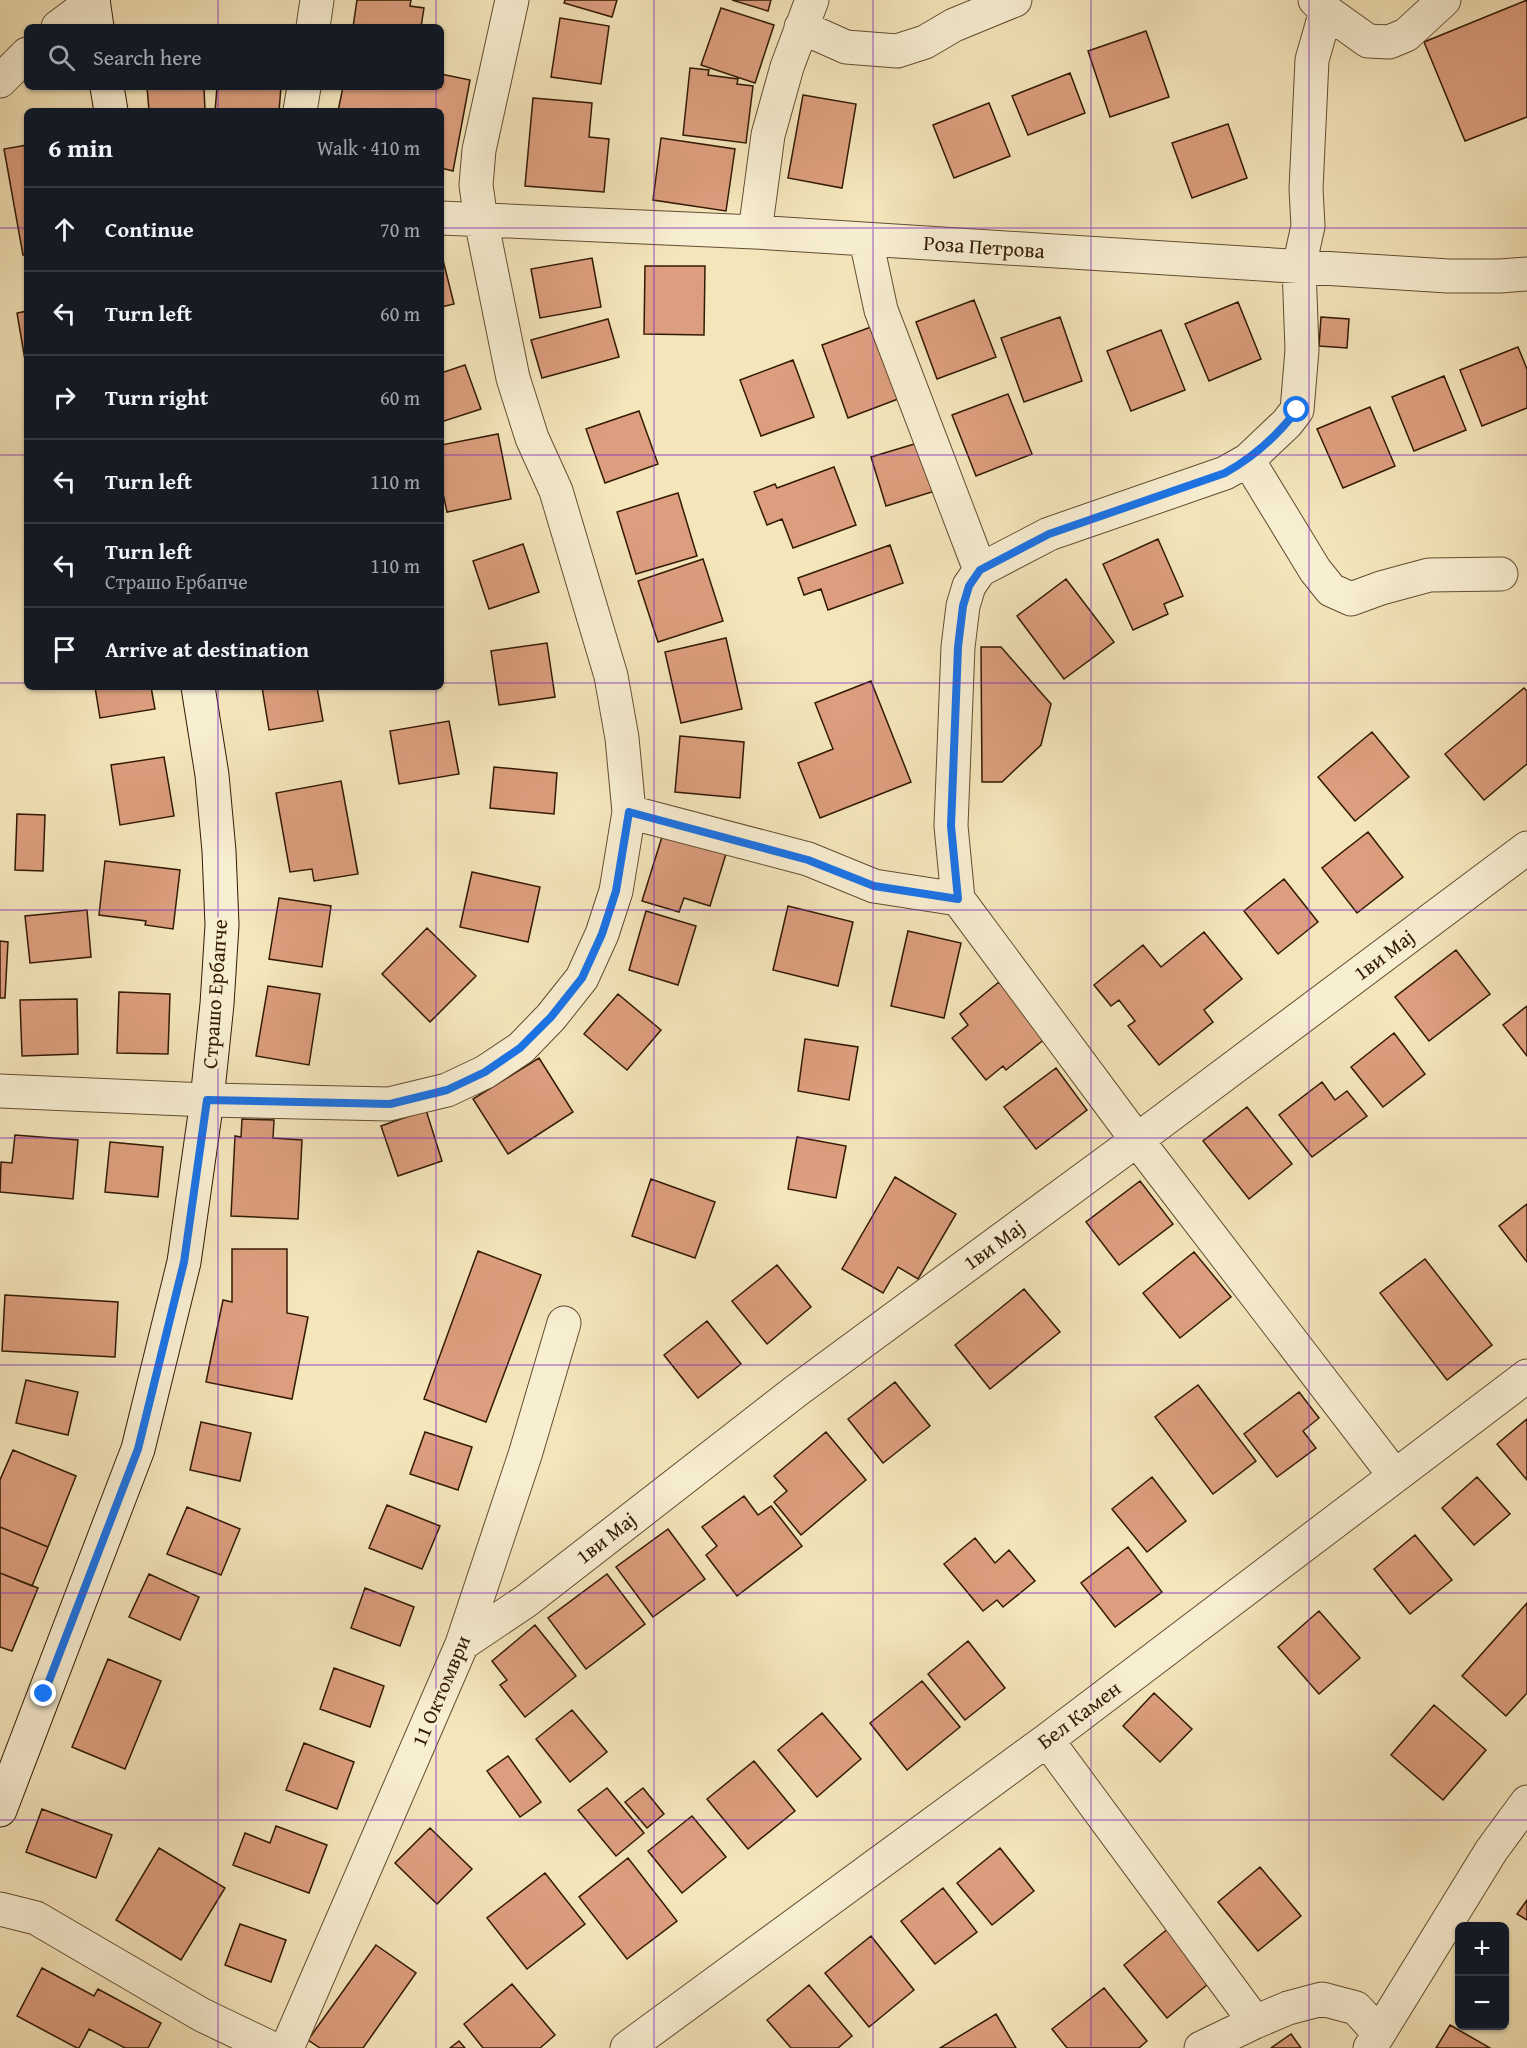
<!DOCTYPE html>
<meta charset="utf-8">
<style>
body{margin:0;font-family:"Gentium Book Plus",serif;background:#242831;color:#f1f3f6}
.controls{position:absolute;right:18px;bottom:18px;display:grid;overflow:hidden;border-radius:9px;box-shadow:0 2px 4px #0004}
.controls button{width:54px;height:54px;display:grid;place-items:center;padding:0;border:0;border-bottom:2px solid #363941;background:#171b24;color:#f1f3f6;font:30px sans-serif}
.stop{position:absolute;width:18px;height:18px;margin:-14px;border:4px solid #1a73e8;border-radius:50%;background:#fff}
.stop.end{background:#1a73e8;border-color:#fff;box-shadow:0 2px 6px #0008}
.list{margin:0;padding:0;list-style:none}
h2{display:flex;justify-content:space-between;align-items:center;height:78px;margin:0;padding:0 24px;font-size:26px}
h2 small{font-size:20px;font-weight:400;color:#9ea1a6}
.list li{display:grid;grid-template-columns:39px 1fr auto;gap:18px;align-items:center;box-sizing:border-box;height:84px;padding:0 24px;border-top:2px solid #363941}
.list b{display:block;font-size:22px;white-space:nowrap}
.list p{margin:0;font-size:20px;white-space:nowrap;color:#9ea1a6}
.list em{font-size:20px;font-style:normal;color:#9ea1a6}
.icon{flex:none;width:33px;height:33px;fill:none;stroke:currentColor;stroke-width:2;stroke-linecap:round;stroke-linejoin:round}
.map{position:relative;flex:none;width:1527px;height:2048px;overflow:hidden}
.search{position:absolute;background:#171b24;box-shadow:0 2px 4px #0004;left:24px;top:24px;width:420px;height:66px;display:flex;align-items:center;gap:15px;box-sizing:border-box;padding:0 21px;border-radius:9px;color:#9ea1a6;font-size:22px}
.panel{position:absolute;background:#171b24;box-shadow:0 2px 4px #0004;left:24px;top:108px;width:420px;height:582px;border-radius:9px}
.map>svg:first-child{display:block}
</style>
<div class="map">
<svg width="1527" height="2048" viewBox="0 0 1527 2048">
<rect width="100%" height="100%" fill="#f4e5ba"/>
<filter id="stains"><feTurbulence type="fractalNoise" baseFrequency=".00333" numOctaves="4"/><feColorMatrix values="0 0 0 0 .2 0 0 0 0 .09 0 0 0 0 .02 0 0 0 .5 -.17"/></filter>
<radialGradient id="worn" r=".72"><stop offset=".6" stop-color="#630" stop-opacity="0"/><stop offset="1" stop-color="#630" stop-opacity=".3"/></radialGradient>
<!-- building -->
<path fill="#dc9e7e" stroke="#331a03" stroke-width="1.5" d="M 357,0 L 411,0 L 410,6 L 424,8 L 421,27 L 353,27 Z
M 565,0 L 617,0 L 612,17 L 564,3 Z
M 732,0 L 771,0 L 768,11 Z
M 1527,0 L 1527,117 L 1465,141 L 1424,42 Z
M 721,8 L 774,25 L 755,83 L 701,65 Z
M 560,18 L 609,26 L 601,84 L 551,77 Z
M 1146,31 L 1169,97 L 1110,117 L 1088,51 Z
M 690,68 L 709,70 L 708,75 L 738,79 L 737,84 L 753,86 L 746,143 L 683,135 Z
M 1070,73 L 1085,113 L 1028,135 L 1012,96 Z
M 441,74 L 470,80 L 453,171 L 441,168 L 441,111 L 338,111 L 343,87 L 441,87 Z
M 147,87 L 204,87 L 205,111 L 149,111 Z
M 217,87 L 281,87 L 279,111 L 215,111 Z
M 803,95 L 856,104 L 842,188 L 788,178 Z
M 533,98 L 592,103 L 589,137 L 609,139 L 604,192 L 525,186 Z
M 989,103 L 1010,156 L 954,178 L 933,125 Z
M 1228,124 L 1247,178 L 1192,198 L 1172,143 Z
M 661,138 L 735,149 L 726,211 L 653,200 Z
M 27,145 L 27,254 L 23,255 L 4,149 Z
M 441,252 L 454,304 L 441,307 Z
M 592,258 L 601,307 L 540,318 L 531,269 Z
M 645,266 L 705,266 L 704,335 L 644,334 Z
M 974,300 L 996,357 L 937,379 L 916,322 Z
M 1238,302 L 1261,359 L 1209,381 L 1185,324 Z
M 27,311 L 27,360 L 25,360 L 17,313 Z
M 1060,317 L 1082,381 L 1024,402 L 1001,338 Z
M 1321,317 L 1349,319 L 1347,348 L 1319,346 Z
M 608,319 L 619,357 L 542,378 L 531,340 Z
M 871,327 L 898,399 L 848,418 L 822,345 Z
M 1161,330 L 1185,390 L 1131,411 L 1107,351 Z
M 1518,347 L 1527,369 L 1527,408 L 1482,426 L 1460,370 Z
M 793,360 L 814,417 L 761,436 L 740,380 Z
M 465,365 L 481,409 L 441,422 L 441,373 Z
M 1444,376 L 1466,430 L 1414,451 L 1392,397 Z
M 1008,394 L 1032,454 L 976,476 L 952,415 Z
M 1370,407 L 1395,466 L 1343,488 L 1317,429 Z
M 639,411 L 658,464 L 605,483 L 586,429 Z
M 498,434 L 511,499 L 447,512 L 441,484 L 441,445 Z
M 921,442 L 935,491 L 886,506 L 871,457 Z
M 834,467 L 856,525 L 793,548 L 782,519 L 767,525 L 754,492 L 775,484 L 777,488 Z
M 678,493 L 697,556 L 636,574 L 617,512 Z
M 1158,539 L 1183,596 L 1164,604 L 1168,614 L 1133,630 L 1103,564 Z
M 523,544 L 539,592 L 489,609 L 473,561 Z
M 890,545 L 903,583 L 828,610 L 821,589 L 804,595 L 798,578 Z
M 703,559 L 723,621 L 658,642 L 638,581 Z
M 1066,579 L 1114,642 L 1064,679 L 1017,616 Z
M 726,638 L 742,709 L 681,723 L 665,652 Z
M 547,643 L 555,697 L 499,705 L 491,651 Z
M 981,647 L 1001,647 L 1051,704 L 1041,745 L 1002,782 L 982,782 Z
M 871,681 L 911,782 L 820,818 L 798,763 L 833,749 L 815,703 Z
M 95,687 L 151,687 L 155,709 L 100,718 Z
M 262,687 L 317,687 L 323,721 L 269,730 Z
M 1524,688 L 1527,691 L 1527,764 L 1484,800 L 1445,754 Z
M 449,721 L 459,774 L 399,784 L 390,731 Z
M 1372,732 L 1409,777 L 1355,821 L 1318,777 Z
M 680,736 L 744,742 L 740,798 L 675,792 Z
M 164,757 L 174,816 L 120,825 L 111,765 Z
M 494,767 L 557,773 L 554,814 L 490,808 Z
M 341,781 L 358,874 L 314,881 L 312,869 L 290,872 L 276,793 Z
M 17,814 L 45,815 L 43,871 L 15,870 Z
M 666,824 L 729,844 L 710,906 L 684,898 L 679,912 L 642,901 Z
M 1368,832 L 1403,877 L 1357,913 L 1322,868 Z
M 105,861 L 180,870 L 173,929 L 145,925 L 146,921 L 99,915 Z
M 472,872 L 540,887 L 528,942 L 460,927 Z
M 1284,879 L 1318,922 L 1278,954 L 1244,911 Z
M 279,898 L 331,906 L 322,967 L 269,959 Z
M 788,906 L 853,922 L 838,986 L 773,970 Z
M 87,910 L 91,957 L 30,963 L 25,916 Z
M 646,911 L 696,926 L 678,985 L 629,970 Z
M 427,928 L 476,976 L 430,1022 L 382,974 Z
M 908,931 L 961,943 L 944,1018 L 891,1006 Z
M 1204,932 L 1242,979 L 1204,1010 L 1213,1022 L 1159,1065 L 1128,1026 L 1135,1021 L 1119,1000 L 1111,1006 L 1094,985 L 1143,945 L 1161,967 Z
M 0,941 L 8,942 L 5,998 L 0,998 Z
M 1456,950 L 1490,994 L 1429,1041 L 1395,997 Z
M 999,982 L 1046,1038 L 1006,1070 L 1003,1066 L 986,1080 L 952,1038 L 968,1025 L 960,1014 Z
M 268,986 L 320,994 L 309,1065 L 256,1056 Z
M 119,992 L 170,994 L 168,1054 L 117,1053 Z
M 618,994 L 661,1030 L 627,1070 L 584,1034 Z
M 77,999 L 78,1054 L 22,1056 L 20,1000 Z
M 1527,1006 L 1527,1056 L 1503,1025 Z
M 1394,1033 L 1425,1074 L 1383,1107 L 1351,1067 Z
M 805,1039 L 858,1047 L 849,1100 L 798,1091 Z
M 539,1058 L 573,1112 L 508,1154 L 473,1099 Z
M 1056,1068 L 1087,1110 L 1036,1149 L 1004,1107 Z
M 1322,1082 L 1335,1100 L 1347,1091 L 1367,1116 L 1312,1157 L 1279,1115 Z
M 1247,1107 L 1292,1164 L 1249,1199 L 1203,1141 Z
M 426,1110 L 442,1161 L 398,1176 L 381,1126 Z
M 242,1119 L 274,1120 L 273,1138 L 302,1140 L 298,1219 L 231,1216 L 235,1136 L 241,1137 Z
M 15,1135 L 78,1140 L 73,1199 L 0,1192 L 1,1162 L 12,1163 Z
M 797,1137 L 846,1146 L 836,1198 L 788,1189 Z
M 110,1142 L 163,1147 L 158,1197 L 105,1192 Z
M 895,1177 L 956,1214 L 918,1279 L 898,1267 L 883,1293 L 842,1269 Z
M 651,1179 L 715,1202 L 695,1258 L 632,1236 Z
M 1140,1181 L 1173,1224 L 1119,1265 L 1086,1222 Z
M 1527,1204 L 1527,1262 L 1499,1226 Z
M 232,1249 L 287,1249 L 287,1313 L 308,1317 L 292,1399 L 206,1382 L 223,1300 L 232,1302 Z
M 478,1251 L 541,1275 L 486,1422 L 424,1399 Z
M 1194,1252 L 1231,1297 L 1180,1338 L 1143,1293 Z
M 1425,1259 L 1492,1345 L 1447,1380 L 1380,1293 Z
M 777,1265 L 811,1307 L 767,1344 L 732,1301 Z
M 1024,1289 L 1060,1332 L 990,1389 L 955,1345 Z
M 5,1295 L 118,1302 L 115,1357 L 2,1351 Z
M 707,1321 L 741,1364 L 698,1398 L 664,1355 Z
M 26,1380 L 78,1392 L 68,1435 L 16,1423 Z
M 895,1382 L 930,1426 L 883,1463 L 848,1419 Z
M 1198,1385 L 1256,1461 L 1213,1494 L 1155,1417 Z
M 1299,1392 L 1319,1418 L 1303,1431 L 1316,1448 L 1277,1477 L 1244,1434 Z
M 1527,1419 L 1527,1480 L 1497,1444 Z
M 201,1422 L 251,1433 L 240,1481 L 190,1470 Z
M 425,1432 L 472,1447 L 458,1490 L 410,1474 Z
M 826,1432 L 866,1480 L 801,1535 L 774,1502 L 787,1491 L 774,1476 Z
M 13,1450 L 76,1476 L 48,1547 L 0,1527 L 0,1480 Z
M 1152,1477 L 1186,1521 L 1147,1552 L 1112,1509 Z
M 1477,1477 L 1510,1514 L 1474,1545 L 1442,1508 Z
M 744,1496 L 758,1515 L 771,1506 L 802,1546 L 737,1596 L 706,1555 L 717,1546 L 702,1527 Z
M 387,1505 L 440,1526 L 422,1569 L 369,1548 Z
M 187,1507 L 240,1529 L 221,1575 L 167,1554 Z
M 0,1527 L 48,1547 L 32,1586 L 0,1573 Z
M 668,1529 L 705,1579 L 653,1617 L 616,1567 Z
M 1415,1535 L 1452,1580 L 1410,1614 L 1374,1569 Z
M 975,1538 L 995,1563 L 1009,1550 L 1035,1581 L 1003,1607 L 997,1600 L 983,1611 L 944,1564 Z
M 1128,1547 L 1162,1592 L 1115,1627 L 1081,1583 Z
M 0,1573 L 38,1588 L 12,1651 L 0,1647 Z
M 149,1574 L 199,1597 L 180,1640 L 129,1617 Z
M 607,1574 L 645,1624 L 586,1669 L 548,1618 Z
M 365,1588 L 414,1607 L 400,1646 L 351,1628 Z
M 1527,1603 L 1527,1693 L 1506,1716 L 1462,1676 Z
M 1319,1611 L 1360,1658 L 1319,1694 L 1278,1647 Z
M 535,1625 L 576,1676 L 525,1717 L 500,1685 L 507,1680 L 492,1661 Z
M 968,1641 L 1005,1688 L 965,1720 L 928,1674 Z
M 108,1659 L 161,1681 L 125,1769 L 72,1747 Z
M 334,1668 L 384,1686 L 370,1727 L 320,1709 Z
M 922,1681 L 960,1727 L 907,1770 L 870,1723 Z
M 1154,1693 L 1192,1729 L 1160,1762 L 1123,1726 Z
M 1434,1705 L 1486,1750 L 1443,1800 L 1391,1755 Z
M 572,1710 L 607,1752 L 570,1782 L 536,1739 Z
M 822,1713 L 861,1759 L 817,1797 L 778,1750 Z
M 304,1743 L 354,1762 L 337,1809 L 286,1790 Z
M 508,1756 L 541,1802 L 520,1817 L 487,1771 Z
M 754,1761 L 795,1811 L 748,1849 L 707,1799 Z
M 607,1788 L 644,1833 L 616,1856 L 578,1810 Z
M 643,1788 L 664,1814 L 647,1828 L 625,1802 Z
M 42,1809 L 112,1835 L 96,1878 L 26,1852 Z
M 692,1816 L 726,1857 L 682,1893 L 648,1851 Z
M 276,1826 L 327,1845 L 309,1893 L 233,1865 L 245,1833 L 270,1843 Z
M 430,1828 L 472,1869 L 437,1904 L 395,1863 Z
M 159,1848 L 225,1888 L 181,1960 L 116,1920 Z
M 1000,1848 L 1034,1891 L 992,1925 L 957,1883 Z
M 628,1858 L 677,1921 L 627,1959 L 579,1897 Z
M 1260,1867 L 1301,1916 L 1258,1951 L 1218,1902 Z
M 545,1873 L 585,1924 L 527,1969 L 487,1918 Z
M 943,1888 L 977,1932 L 935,1964 L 901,1921 Z
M 1527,1900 L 1527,1920 L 1517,1914 Z
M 240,1924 L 286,1940 L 271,1982 L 225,1965 Z
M 1170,1927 L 1213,1980 L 1167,2018 L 1124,1965 Z
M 871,1936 L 914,1990 L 869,2027 L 825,1973 Z
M 376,1945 L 416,1973 L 363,2048 L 320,2048 L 308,2040 Z
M 42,1968 L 94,1996 L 98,1989 L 161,2023 L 148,2048 L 125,2048 L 89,2029 L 79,2048 L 77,2048 L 17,2016 Z
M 512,1984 L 555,2035 L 540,2048 L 483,2048 L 464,2024 Z
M 809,1985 L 852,2036 L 838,2048 L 791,2048 L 767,2020 Z
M 1104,1988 L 1147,2041 L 1139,2048 L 1067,2048 L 1052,2029 Z
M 996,2014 L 1016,2048 L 940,2048 Z
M 1450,2025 L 1490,2048 L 1436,2048 Z
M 1291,2034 L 1301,2048 L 1271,2048 Z
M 459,2041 L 465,2048 L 450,2048 Z"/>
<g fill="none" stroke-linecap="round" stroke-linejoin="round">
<defs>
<path id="minor" d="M 1315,0 L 1326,11 L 1368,41 L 1389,42 L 1406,35 L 1444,0
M 58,27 L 93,1
M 313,27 L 317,0
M 801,27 L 846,47 L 897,51 L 925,42 L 954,25 L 1015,0
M 0,81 L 27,54
M 300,111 L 304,87
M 441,218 L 755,232 L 1448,276 L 1500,276 L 1527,274
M 755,232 L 768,135 L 787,67 L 812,0
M 866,240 L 881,310 L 980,570
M 1248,460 L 1315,570 L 1331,590 L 1351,599 L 1381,588 L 1429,575 L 1501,574
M 629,812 L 808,859 L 874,886 L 958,899 L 1137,1140 L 1395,1476
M 958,899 L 951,826 L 958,647 L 963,606 L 969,586 L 980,570 L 1049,534 L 1225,473 L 1248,460 L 1287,423 L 1297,410 L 1302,350 L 1299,267 L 1308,226 L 1306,189 L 1312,60 L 1326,11
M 0,1091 L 207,1100 L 389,1104 L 447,1090 L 485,1072 L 521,1048 L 551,1017 L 582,978 L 602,934 L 616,891 L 629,812 L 622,738 L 611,676 L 556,491 L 532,438 L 513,378 L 481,220 L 476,185 L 479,150 L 512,0
M 462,1644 L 526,1601 L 796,1391 L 1137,1140 L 1527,848
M 1047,1740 L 1255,2022 L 1288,2008 L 1322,1999 L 1356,2008 L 1379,2033
M 0,1909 L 36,1918 L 202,2015 L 271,2048
M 287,2048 L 462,1644 L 525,1455 L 564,1323
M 627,2048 L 1047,1740 L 1527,1376
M 1201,2048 L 1255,2022
M 1370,2048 L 1491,1851 L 1527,1802"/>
<path id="secondary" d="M 93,0 L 97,27
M 107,87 L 111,111
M 0,1810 L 138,1449 L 184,1262 L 207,1100 L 217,1004 L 222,925 L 219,851 L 212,775 L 198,687"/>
</defs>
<!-- minor casing -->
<use href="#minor" stroke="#634d31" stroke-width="35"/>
<!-- secondary casing -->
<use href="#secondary" stroke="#331a03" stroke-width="35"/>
<!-- minor -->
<use href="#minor" stroke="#f8eed2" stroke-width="33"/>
<!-- secondary -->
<use href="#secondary" stroke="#f8eed2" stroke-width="33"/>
</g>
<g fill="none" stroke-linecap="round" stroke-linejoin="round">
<!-- route -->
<path stroke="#1a73e8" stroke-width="8" d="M 44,1694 L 138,1449 L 184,1262 L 207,1100 L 390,1104 L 447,1090 L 485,1072 L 520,1048 L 551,1017 L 582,978 L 602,934 L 616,891 L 629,812 L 808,860 L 874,886 L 958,899 L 951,826 L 958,647 L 963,606 L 969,586 L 980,570 L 1049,534 L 1225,473 C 1254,457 1277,436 1297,410"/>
</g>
<!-- grid -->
<path fill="none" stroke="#7b2cbf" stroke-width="1.5" stroke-opacity="0.55" d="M 218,0 L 218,27M 436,0 L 436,27M 654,0 L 654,2048M 873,0 L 873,2048M 1091,0 L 1091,2048M 1309,0 L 1309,2048M 218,87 L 218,111M 436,87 L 436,111M 0,228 L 27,228M 441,228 L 1527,228M 0,455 L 27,455M 441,455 L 1527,455M 0,683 L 27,683M 441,683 L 1527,683M 218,687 L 218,2048M 436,687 L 436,2048M 0,910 L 1527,910M 0,1138 L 1527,1138M 0,1365 L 1527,1365M 0,1593 L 1527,1593M 0,1820 L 1527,1820"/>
<g text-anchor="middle" stroke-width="6" stroke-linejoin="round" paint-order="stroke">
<!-- street labels -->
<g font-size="21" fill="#331a03" stroke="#f8eed2">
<text transform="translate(984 247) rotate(4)" y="7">Роза Петрова</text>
<text transform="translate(1384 955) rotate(-37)" y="7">1ви Мај</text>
<text transform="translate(215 994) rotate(-86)" y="7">Страшо Ербапче</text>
<text transform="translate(994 1245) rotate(-36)" y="7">1ви Мај</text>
<text transform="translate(606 1538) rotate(-38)" y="7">1ви Мај</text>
<text transform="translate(441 1691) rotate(-67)" y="7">11 Октомври</text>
<text transform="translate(1079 1715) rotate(-37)" y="7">Бел Камен</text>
</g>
</g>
<rect width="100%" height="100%" filter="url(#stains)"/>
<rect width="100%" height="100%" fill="url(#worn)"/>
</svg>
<div class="controls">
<button>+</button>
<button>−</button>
</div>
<div class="stop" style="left:1297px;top:410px"></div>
<div class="stop end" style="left:44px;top:1694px"></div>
<div class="search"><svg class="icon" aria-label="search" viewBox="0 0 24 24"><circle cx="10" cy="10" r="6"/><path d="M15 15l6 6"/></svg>Search here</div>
<section class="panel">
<h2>6 min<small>Walk · 410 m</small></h2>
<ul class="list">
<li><svg class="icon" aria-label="ahead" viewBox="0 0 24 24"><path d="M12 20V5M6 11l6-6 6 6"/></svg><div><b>Continue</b></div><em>70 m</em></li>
<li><svg class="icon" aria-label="left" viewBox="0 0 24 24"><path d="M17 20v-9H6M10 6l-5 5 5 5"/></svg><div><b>Turn left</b></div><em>60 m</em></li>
<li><svg class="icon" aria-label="right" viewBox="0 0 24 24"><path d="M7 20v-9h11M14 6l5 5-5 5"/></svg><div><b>Turn right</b></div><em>60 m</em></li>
<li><svg class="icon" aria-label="left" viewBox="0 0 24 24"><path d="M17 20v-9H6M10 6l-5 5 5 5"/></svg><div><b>Turn left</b></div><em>110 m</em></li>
<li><svg class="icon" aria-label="left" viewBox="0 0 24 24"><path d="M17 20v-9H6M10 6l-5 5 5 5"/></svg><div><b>Turn left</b><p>Страшо Ербапче</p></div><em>110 m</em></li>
<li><svg class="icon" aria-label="arrive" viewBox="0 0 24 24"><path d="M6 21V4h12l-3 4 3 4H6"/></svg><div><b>Arrive at destination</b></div></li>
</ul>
</section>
</div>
